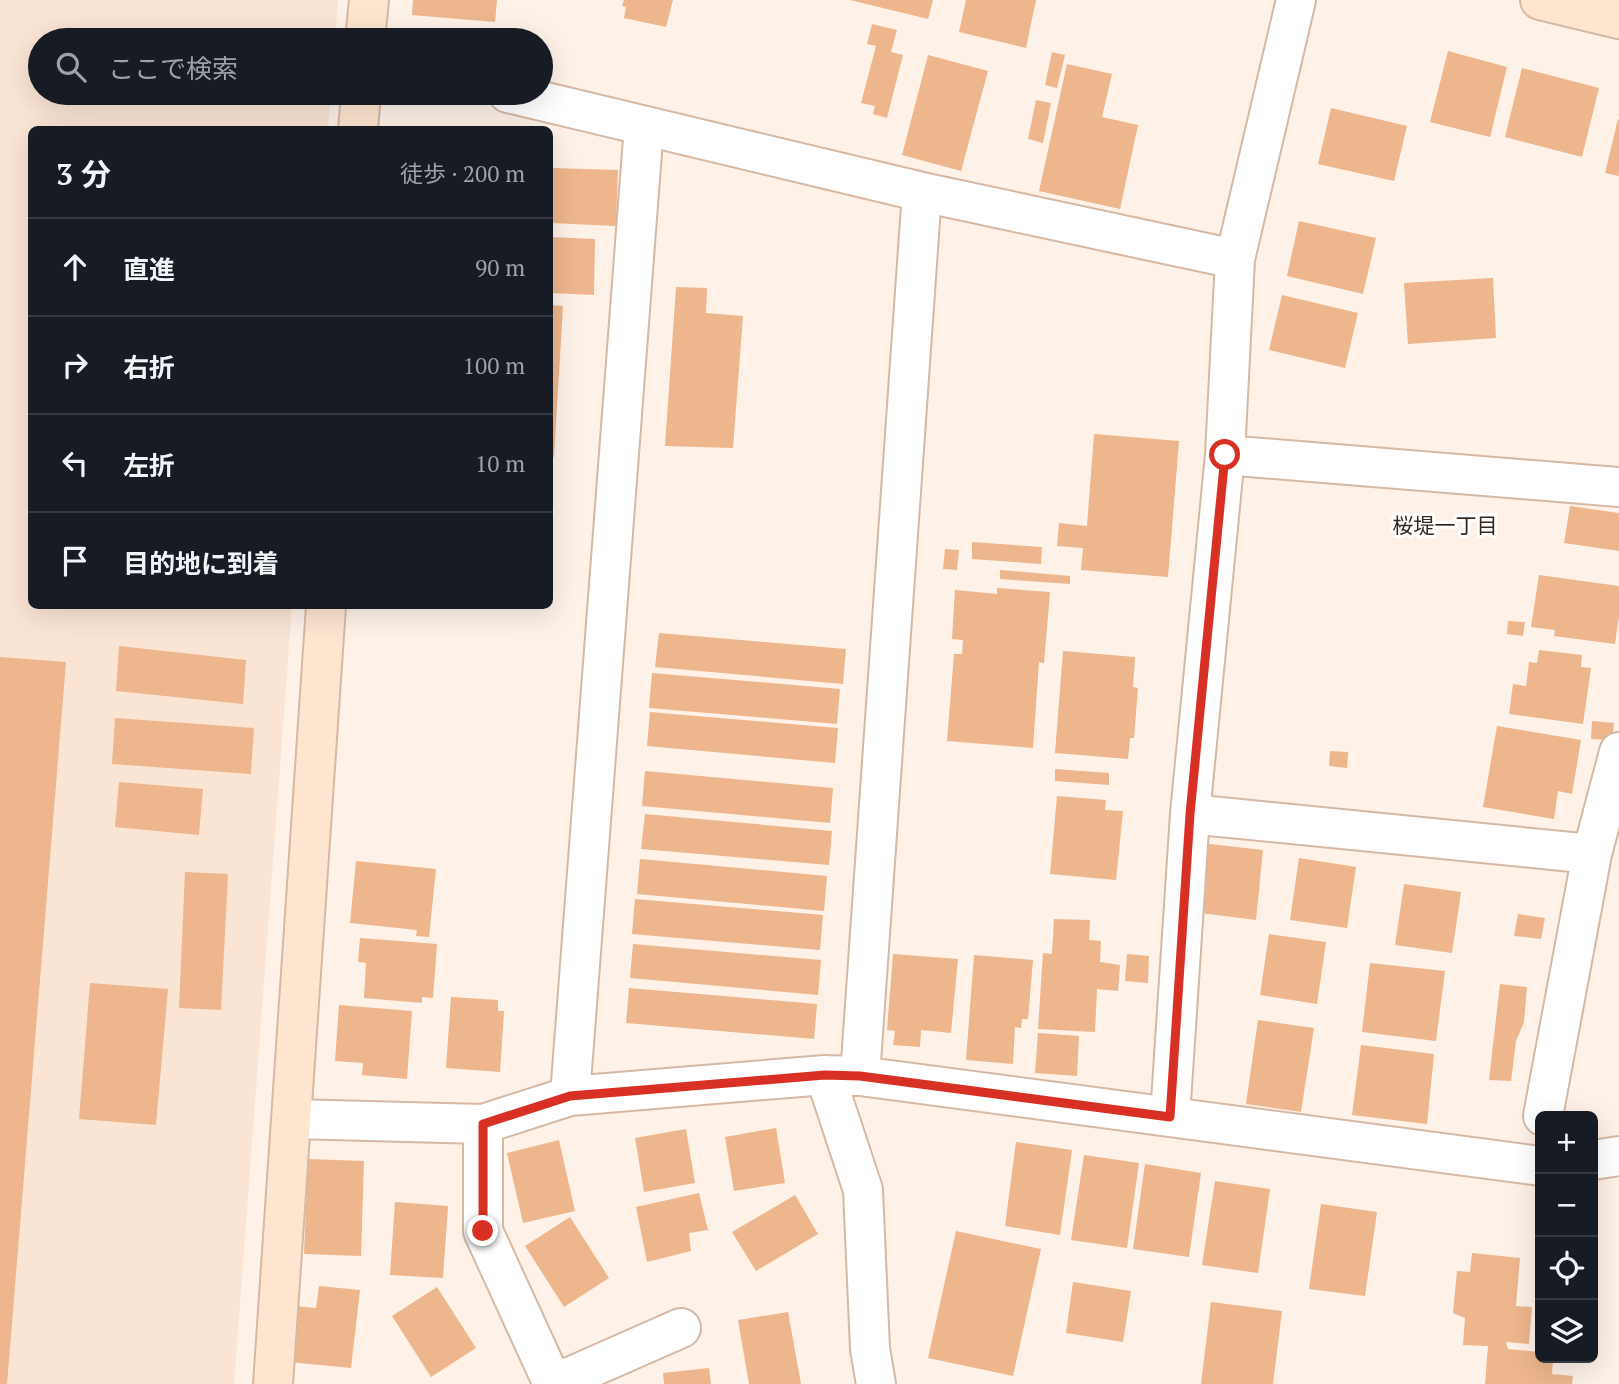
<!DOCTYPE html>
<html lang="ja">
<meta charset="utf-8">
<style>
body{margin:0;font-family:"PT Serif","Noto Sans JP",serif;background:#20242c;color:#f1f3f6}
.controls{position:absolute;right:21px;bottom:21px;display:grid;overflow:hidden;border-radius:10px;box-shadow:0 7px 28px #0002}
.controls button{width:63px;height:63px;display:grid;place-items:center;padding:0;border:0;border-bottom:2px solid #363941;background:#171b24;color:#f1f3f6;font:35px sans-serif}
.stop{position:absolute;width:21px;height:21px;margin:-16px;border:5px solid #d93025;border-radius:50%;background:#fff}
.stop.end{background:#d93025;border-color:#fff;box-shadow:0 2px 7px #0008}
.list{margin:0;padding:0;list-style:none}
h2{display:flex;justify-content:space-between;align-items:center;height:91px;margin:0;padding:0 28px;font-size:30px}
h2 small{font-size:23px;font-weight:400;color:#9ea1a6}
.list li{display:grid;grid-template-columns:46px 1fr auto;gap:21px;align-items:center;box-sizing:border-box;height:98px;padding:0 28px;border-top:2px solid #363941}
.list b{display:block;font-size:26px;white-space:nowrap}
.list em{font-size:23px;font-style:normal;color:#9ea1a6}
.icon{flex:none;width:38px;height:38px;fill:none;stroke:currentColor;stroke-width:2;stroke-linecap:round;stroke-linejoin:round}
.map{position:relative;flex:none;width:1619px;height:1384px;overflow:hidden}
.search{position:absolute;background:#171b24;box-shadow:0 7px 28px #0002;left:28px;top:28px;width:525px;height:77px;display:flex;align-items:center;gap:18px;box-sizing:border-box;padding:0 24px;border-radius:38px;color:#9ea1a6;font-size:26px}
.panel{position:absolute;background:#171b24;box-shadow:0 7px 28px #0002;left:28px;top:126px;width:525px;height:483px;border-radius:10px}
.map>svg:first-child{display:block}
</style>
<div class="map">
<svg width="1619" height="1384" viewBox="0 0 1619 1384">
<rect width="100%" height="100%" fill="#fdf1e8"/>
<!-- built -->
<path fill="#fae4d4" d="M 0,0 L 338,0 L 335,40 L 40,40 L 40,93 L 331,93 L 328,129 L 32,130 L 32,606 L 292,606 L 234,1384 L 0,1384 Z"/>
<!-- building -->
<path fill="#edb68c" d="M 413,0 L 497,0 L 495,22 L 412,15 Z
M 624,0 L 673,0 L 666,27 L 624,18 L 626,7 L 622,6 Z
M 850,0 L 933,0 L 928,19 Z
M 966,0 L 1036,0 L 1026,48 L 959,32 Z
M 872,24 L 897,30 L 891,52 L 903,55 L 887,118 L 873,114 L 875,106 L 861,103 L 876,46 L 867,44 Z
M 1448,51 L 1507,67 L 1490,137 L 1430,122 Z
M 1052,52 L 1065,55 L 1057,88 L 1045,85 Z
M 928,55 L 988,71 L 961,171 L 902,155 Z
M 1067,64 L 1112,74 L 1102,117 L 1138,125 L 1120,209 L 1039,191 Z
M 1522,68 L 1599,88 L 1582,157 L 1505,137 Z
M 1036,100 L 1051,103 L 1043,143 L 1028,139 Z
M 1331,108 L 1407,126 L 1394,181 L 1318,164 Z
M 1618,119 L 1619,120 L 1619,176 L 1605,173 Z
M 553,168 L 618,170 L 616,226 L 551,223 Z
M 1299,221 L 1376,238 L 1363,294 L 1287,276 Z
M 550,237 L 595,239 L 594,295 L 550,293 Z
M 1493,278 L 1496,338 L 1408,344 L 1404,283 Z
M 676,287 L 707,288 L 706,313 L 743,316 L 733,448 L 665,446 Z
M 1282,295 L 1358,313 L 1345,368 L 1269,350 Z
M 550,305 L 563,306 L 554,457 L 550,456 Z
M 1094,434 L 1179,441 L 1168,577 L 1081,570 L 1083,548 L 1057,546 L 1059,523 L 1087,526 Z
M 1570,506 L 1619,513 L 1619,551 L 1564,543 Z
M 972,542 L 1042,547 L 1041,564 L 972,559 Z
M 945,549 L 959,550 L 957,570 L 943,569 Z
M 1000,570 L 1070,576 L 1070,584 L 1000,579 Z
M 1539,575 L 1619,586 L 1619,616 L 1615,644 L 1554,636 L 1555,630 L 1531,627 Z
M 997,588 L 1050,592 L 1044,663 L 1039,662 L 1033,748 L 947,741 L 954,654 L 962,654 L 963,640 L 952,639 L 955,590 L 997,594 Z
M 1508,621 L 1525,622 L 1523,636 L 1507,634 Z
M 659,633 L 846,649 L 843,684 L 655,667 Z
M 119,646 L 246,660 L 243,704 L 116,691 Z
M 1539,650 L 1582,655 L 1581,667 L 1591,668 L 1583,724 L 1509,714 L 1513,684 L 1526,686 L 1529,662 L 1537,663 Z
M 1063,651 L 1135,657 L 1133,687 L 1138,688 L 1134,738 L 1130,738 L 1128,759 L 1055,753 Z
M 0,657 L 66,662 L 7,1384 L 0,1384 Z
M 652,673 L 840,689 L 837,724 L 649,708 Z
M 650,712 L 838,728 L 835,763 L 647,746 Z
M 115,718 L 254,728 L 251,774 L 112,764 Z
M 1592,721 L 1614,723 L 1612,740 L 1591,739 Z
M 1497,726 L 1581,740 L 1572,794 L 1558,791 L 1554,819 L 1483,807 Z
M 1330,751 L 1348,752 L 1347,768 L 1329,766 Z
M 1055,769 L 1109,773 L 1109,785 L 1055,781 Z
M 645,771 L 833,788 L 830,823 L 642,806 Z
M 119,782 L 203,789 L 199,835 L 115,827 Z
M 1057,796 L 1106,800 L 1105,810 L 1123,811 L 1116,880 L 1050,874 Z
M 645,814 L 832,831 L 829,865 L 641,849 Z
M 1201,843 L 1263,850 L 1256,920 L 1193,912 Z
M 1299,858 L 1356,867 L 1347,928 L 1290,920 Z
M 640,859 L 827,876 L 824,911 L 637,894 Z
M 356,861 L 436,869 L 429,937 L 416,936 L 417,930 L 350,923 Z
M 185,872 L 228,874 L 221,1010 L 179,1008 Z
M 1404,884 L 1461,892 L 1452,953 L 1395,945 Z
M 635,899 L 823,915 L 820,950 L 632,934 Z
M 1518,914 L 1545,918 L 1541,939 L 1514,936 Z
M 1054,919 L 1090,920 L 1089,940 L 1101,941 L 1100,962 L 1120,965 L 1118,991 L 1097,989 L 1095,1032 L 1038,1029 L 1043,953 L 1052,954 Z
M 1269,934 L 1326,942 L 1317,1004 L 1260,995 Z
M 360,938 L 437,944 L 433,998 L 422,997 L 422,1003 L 364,998 L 366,963 L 358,962 Z
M 633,944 L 821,960 L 818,995 L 630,978 Z
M 893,954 L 958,959 L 951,1033 L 921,1030 L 920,1047 L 893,1045 L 895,1031 L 887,1030 Z
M 1127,954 L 1149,956 L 1148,983 L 1125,981 Z
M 974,955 L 1033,960 L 1028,1019 L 1022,1019 L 1021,1028 L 1015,1027 L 1013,1064 L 966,1060 Z
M 1370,963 L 1445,971 L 1436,1041 L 1362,1032 Z
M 90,983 L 168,989 L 156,1125 L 79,1119 Z
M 1500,984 L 1527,987 L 1524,1022 L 1516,1041 L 1511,1081 L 1489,1080 Z
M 629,988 L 817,1004 L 814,1039 L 626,1023 Z
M 451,997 L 498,1000 L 498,1011 L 504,1011 L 500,1072 L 446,1068 Z
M 339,1005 L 412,1011 L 407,1079 L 362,1075 L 363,1063 L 335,1061 Z
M 1258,1020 L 1314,1028 L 1301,1112 L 1246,1104 Z
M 1038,1033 L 1079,1036 L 1077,1076 L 1035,1073 Z
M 1361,1045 L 1434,1054 L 1427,1124 L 1352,1115 Z
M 776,1128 L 785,1183 L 734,1191 L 725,1137 Z
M 686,1129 L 695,1183 L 644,1192 L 635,1138 Z
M 559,1140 L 575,1211 L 523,1223 L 507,1153 Z
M 1016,1142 L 1072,1150 L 1060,1235 L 1005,1226 Z
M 1084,1155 L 1139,1163 L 1127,1248 L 1071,1240 Z
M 308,1159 L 364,1161 L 361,1256 L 304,1254 Z
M 1145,1164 L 1201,1173 L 1189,1257 L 1133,1249 Z
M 1215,1181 L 1270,1189 L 1258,1273 L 1202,1265 Z
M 699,1193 L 708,1230 L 689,1233 L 691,1251 L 647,1262 L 636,1207 Z
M 795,1195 L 818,1234 L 756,1271 L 732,1232 Z
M 395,1202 L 448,1206 L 443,1278 L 390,1275 Z
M 1321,1204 L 1377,1212 L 1365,1296 L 1309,1289 Z
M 570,1217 L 609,1278 L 564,1307 L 525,1246 Z
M 956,1231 L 1041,1249 L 1013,1376 L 928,1358 Z
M 1472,1253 L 1520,1258 L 1516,1306 L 1532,1307 L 1529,1344 L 1506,1342 L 1508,1349 L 1540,1352 L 1540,1358 L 1553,1358 L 1552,1374 L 1573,1376 L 1572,1384 L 1485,1384 L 1488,1346 L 1463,1345 L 1465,1318 L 1453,1313 L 1457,1271 L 1470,1272 Z
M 1073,1282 L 1131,1291 L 1123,1342 L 1066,1333 Z
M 319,1286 L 360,1290 L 351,1368 L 289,1362 L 295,1306 L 316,1308 Z
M 437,1287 L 476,1348 L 431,1377 L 392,1316 Z
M 1211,1302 L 1282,1311 L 1273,1384 L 1201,1384 Z
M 788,1312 L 801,1384 L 749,1384 L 738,1320 Z
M 709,1368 L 711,1384 L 664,1384 L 663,1373 Z"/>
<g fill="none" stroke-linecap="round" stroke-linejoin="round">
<defs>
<path id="street" d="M 508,93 L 922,192 L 1235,259
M 1225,455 L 1619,487
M 1190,814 L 1592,854
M 825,1075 L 863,1190 L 870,1349 L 876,1384
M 860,1076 L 922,192
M 570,1096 L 644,126
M 1543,1116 L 1592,854 L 1619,752
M 1170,1117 L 1190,814 L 1225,455 L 1235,259 L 1296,0
M 292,1119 L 483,1124 L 570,1096 L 825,1075 L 860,1076 L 1540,1166
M 483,1124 L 483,1231 L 553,1384
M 1593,1160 L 1619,1156
M 554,1384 L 681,1328"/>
<path id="secondary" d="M 1540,0 L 1619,19
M 365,40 L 369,0
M 358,130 L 361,93
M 273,1384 L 326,606"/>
</defs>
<!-- street casing -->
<use href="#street" stroke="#d6b9a4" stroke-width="42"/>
<!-- secondary casing -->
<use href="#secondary" stroke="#d6b9a4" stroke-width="42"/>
<!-- street -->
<use href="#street" stroke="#fff" stroke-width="38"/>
<!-- secondary -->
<use href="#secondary" stroke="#fde5d0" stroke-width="38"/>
</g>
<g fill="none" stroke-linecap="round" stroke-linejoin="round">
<!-- route -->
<path stroke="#d93025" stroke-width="9" d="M 483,1231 L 483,1124 L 570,1096 L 825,1075 L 860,1076 L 1170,1117 L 1190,814 L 1225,455"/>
</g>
<g text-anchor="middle" stroke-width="6" stroke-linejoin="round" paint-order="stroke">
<!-- neighbourhood labels -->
<g font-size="21" fill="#33281f" stroke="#fff">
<text x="1445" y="533">桜堤一丁目</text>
</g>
</g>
</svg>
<div class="controls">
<button>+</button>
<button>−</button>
<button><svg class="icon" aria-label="locate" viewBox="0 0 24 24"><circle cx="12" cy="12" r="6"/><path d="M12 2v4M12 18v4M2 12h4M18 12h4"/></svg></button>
<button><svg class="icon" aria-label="layers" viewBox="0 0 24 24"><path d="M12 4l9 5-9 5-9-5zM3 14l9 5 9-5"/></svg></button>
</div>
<div class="stop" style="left:1225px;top:455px"></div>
<div class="stop end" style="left:483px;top:1231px"></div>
<div class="search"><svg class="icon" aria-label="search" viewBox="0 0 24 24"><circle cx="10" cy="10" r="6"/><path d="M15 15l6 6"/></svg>ここで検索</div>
<section class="panel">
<h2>3 分<small>徒歩 · 200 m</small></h2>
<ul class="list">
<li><svg class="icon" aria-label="ahead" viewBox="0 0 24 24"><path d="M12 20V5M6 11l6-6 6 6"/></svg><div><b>直進</b></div><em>90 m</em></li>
<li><svg class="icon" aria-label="right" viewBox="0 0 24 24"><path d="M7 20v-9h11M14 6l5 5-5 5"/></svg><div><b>右折</b></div><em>100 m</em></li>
<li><svg class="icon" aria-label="left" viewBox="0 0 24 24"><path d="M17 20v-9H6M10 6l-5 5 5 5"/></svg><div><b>左折</b></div><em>10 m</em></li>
<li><svg class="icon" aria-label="arrive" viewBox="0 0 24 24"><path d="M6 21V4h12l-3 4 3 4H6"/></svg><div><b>目的地に到着</b></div></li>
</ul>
</section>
</div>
